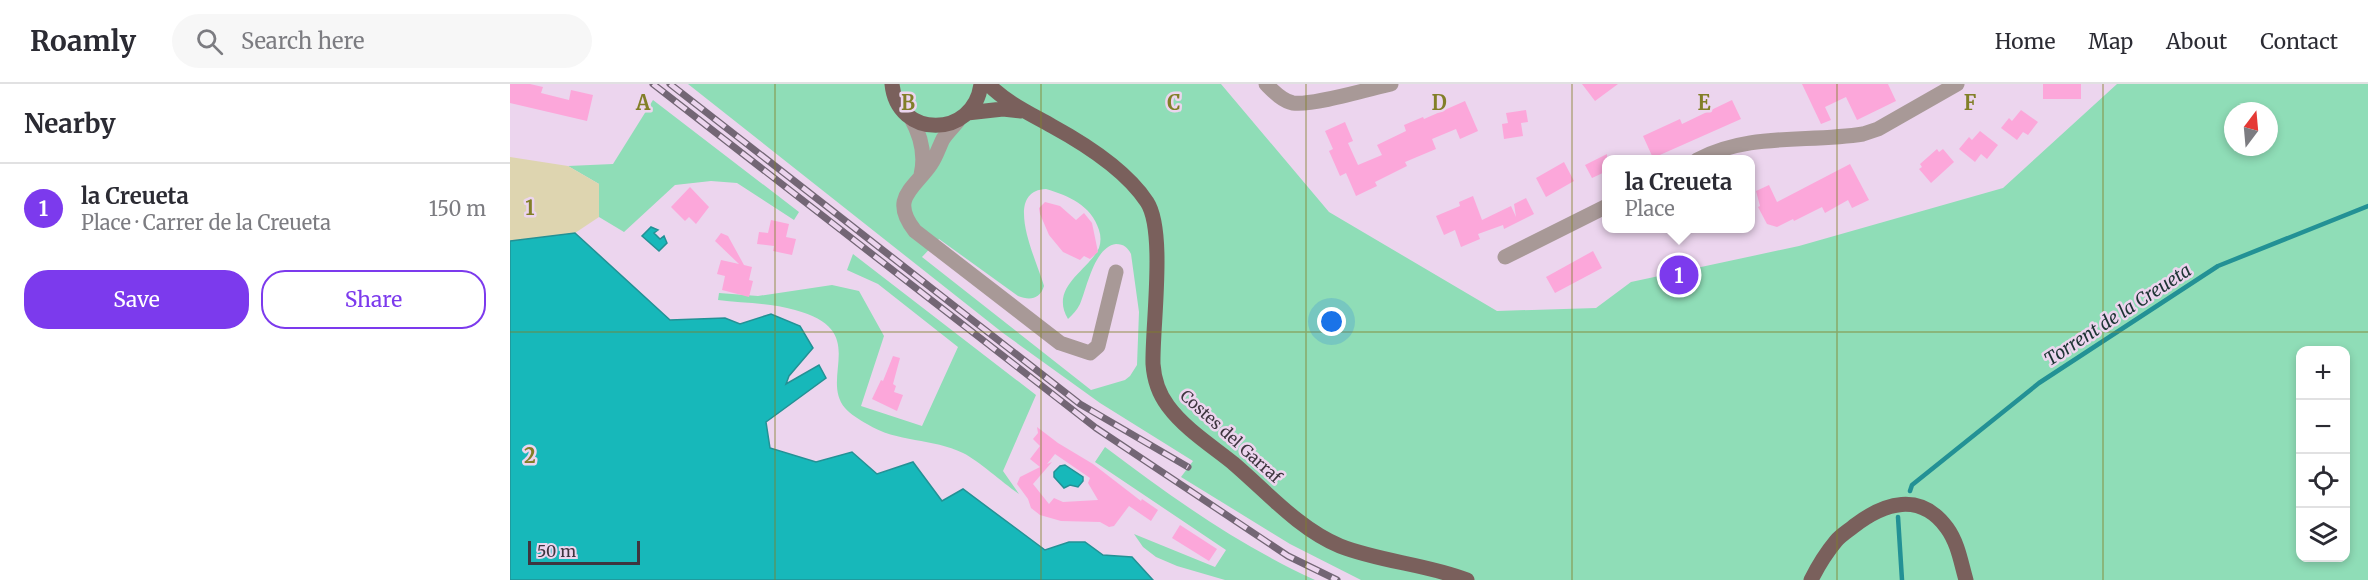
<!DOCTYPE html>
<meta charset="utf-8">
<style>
body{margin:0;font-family:Merriweather,serif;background:#f7f7f7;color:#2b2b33}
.controls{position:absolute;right:18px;bottom:18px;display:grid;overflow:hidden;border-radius:12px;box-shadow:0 3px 9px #0003}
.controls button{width:54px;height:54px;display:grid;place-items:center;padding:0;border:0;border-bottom:2px solid #e1e1e2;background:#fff;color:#2b2b33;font:30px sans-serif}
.compass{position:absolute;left:1714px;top:18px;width:54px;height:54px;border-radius:50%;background:#fff;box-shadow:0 3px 9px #0003;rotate:16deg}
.scale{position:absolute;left:18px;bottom:15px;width:112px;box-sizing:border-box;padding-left:6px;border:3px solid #3e353f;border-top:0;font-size:16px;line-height:21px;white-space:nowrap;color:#3e353f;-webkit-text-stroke:4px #ecd5ee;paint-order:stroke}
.you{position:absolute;left:822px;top:238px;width:21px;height:21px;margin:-15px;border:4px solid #fff;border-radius:50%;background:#1a73e8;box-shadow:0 0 0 9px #1a73e833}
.badge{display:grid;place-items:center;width:39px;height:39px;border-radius:50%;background:#7c3aed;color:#fff;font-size:20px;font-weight:700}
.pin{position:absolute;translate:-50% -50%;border:3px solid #fff;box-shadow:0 2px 6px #0006}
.popup{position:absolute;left:1092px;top:71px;width:153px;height:78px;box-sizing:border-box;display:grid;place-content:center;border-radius:12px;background:#fff;filter:drop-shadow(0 2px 4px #0005);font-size:20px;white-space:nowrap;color:#7c7c81}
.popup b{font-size:22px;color:#2b2b33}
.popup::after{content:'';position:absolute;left:50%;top:100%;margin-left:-12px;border:12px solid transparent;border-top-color:#fff}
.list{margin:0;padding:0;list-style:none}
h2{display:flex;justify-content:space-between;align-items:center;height:78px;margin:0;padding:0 24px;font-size:26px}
h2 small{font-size:20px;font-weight:400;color:#7c7c81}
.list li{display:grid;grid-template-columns:39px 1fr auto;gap:18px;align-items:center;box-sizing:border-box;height:90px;padding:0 24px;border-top:2px solid #e1e1e2}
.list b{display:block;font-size:22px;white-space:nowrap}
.list p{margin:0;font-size:20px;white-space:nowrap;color:#7c7c81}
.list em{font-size:20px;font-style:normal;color:#7c7c81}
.actions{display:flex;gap:12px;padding:18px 24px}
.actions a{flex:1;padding:14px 0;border:2px solid #7c3aed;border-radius:24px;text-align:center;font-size:21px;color:#7c3aed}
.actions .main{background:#7c3aed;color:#fff}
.icon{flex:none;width:33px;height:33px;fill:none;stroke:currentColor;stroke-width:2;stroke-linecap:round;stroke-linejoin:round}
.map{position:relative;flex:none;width:1858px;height:496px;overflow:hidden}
header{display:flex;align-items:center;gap:36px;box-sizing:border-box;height:84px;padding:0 30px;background:#fff;border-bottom:2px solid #e1e1e2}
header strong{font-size:28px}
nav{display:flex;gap:33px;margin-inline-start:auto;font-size:21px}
.search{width:420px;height:54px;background:#f7f7f7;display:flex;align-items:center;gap:15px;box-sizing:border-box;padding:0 21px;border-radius:33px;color:#7c7c81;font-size:22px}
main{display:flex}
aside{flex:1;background:#fff}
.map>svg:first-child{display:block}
</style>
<header>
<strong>Roamly</strong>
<div class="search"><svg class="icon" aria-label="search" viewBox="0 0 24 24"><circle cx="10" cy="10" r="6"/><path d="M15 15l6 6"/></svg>Search here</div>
<nav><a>Home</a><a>Map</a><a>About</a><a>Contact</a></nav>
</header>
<main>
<aside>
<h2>Nearby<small></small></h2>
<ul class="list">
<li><span class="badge">1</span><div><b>la Creueta</b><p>Place · Carrer de la Creueta</p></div><em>150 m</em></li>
</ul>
<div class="actions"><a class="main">Save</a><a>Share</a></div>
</aside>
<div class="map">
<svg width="1858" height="496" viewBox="0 0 1858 496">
<rect width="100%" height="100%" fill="#ecd5ee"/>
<!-- green -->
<path fill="#8fddb7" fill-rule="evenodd" d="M 178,0 L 711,0 L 819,128 L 987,227 L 1086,224 L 1121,198 L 1289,162 L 1493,104 L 1607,0 L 1858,0 L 1858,496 L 851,496 L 780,460 L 671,393 L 683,377 L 590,319 L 493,249 ZM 1723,27 L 1759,27 L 1759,63 L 1723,63 ZM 536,105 C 559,112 581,121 589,146 C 591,152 591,158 589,164 C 578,187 539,203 558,235 C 563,230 567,226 570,220 C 577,204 584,163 606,160 C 614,160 618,164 621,170 L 629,228 L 627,281 L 620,292 L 615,296 L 581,306 L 412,173 L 429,155 L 508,212 C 520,217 530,215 534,202 C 528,179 491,107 536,105 ZM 1790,266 L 1836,266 L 1836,474 L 1790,474 Z
M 143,16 L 289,128 L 284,136 L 227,99 L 201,97 L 165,101 L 114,148 L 89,133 L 89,100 L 58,82 L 103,80 Z
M 343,170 L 526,311 L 493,387 L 509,410 C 493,399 469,377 453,369 C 423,354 387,359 357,340 C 350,336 340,330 335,324 C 309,293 361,246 285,226 C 261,219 233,219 208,216 L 209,209 L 248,212 L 322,201 L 349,207 L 374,252 L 351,322 L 412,342 L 448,263 L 368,200 L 337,186 Z
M 595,363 C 661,413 730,462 805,496 L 715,496 L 667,482 L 646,473 L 633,463 L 624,450 L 705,483 L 716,466 L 585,378 Z"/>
<!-- sand -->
<path fill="#ded5b0" d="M 0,73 L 58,82 L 89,100 L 89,133 L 65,149 L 0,157 Z"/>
<!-- water -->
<path fill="#17b8ba" stroke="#239195" stroke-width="1.5" d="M 141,143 L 148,146 L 144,149 L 150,155 L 154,152 L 157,159 L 149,167 L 132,152 Z
M 65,149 L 160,236 L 215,234 L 230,240 L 261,230 L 290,242 L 303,264 L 279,292 L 276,300 L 309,281 L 316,294 L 256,338 L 260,364 L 306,378 L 342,368 L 367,390 L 403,378 L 432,417 L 453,405 L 535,466 L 559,458 L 575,458 L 593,471 L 622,473 L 643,496 L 0,496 L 0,157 Z
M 555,381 L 573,393 L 573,397 L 568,403 L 560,401 L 554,404 L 544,393 L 544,388 L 550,382 Z"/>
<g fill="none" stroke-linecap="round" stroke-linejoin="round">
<!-- stream -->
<path stroke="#239195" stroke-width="4.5" d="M 1400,407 L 1402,401 L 1529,299 L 1708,182 L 1858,122
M 1388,433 L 1392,496"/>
</g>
<!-- building -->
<path fill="#fca7da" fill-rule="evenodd" d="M 0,0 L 20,0 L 33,3 L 31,9 L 59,16 L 61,6 L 83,11 L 77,37 L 0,19 Z
M 1072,0 L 1108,0 L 1085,17 Z
M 1292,0 L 1378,0 L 1386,17 L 1347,36 L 1336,13 L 1315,23 L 1321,36 L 1311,40 Z
M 1533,0 L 1571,0 L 1571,15 L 1533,15 Z
M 1222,16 L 1231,35 L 1143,74 L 1133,52 L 1170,35 L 1172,40 Z
M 955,17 L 968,47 L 950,55 L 946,45 L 922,55 L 926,65 L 895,78 L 897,82 L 865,98 L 867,102 L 846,112 L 836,89 L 830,92 L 819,67 L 823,65 L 815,47 L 835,38 L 843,57 L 838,59 L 848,81 L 872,71 L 867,61 L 896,47 L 894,41 L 913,33 L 914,35 Z
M 1016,26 L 1018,38 L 1011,39 L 1013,52 L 994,55 L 992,40 L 998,39 L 996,29 Z
M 1511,26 L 1528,38 L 1518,51 L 1513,48 L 1507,56 L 1491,44 L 1499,34 L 1502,37 Z
M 1470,47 L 1488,61 L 1477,75 L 1471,70 L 1465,78 L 1449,65 L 1459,53 L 1462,56 Z
M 1427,65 L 1429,68 L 1433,65 L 1444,78 L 1421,99 L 1409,85 L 1412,83 L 1410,80 Z
M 1097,70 L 1097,87 L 1082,94 L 1075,81 Z
M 1054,78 L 1064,97 L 1036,113 L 1026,94 Z
M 1340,80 L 1359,116 L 1342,124 L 1338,116 L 1315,129 L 1312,123 L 1284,137 L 1283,135 L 1267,143 L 1257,140 L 1248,123 L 1250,122 L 1246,107 L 1259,101 L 1267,118 Z
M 180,103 L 199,123 L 186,140 L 179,133 L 175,137 L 161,123 Z
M 963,112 L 972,136 L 1001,122 L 1006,133 L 1004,120 L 1016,114 L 1024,130 L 994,145 L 993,141 L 968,150 L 970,155 L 951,163 L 945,146 L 934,151 L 926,132 L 950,122 L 949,118 Z
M 535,118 L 550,122 L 566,136 L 574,129 L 582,139 L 588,168 L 580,175 L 574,172 L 570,176 L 553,168 L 539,151 L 530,130 L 529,124 Z
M 261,136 L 279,140 L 276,153 L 286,155 L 282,171 L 263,167 L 264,162 L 247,160 L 249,148 L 258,149 Z
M 211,149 L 218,152 L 234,181 L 242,183 L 239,196 L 243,197 L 239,213 L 212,206 L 215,192 L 207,190 L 211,176 L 229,180 L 205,157 Z
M 1083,167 L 1092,184 L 1045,209 L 1036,193 Z
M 383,272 L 390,274 L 383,300 L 386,302 L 384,308 L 393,311 L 387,327 L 362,315 L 371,296 L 373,297 Z
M 527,343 L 548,359 L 583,380 L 631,417 L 632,415 L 648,426 L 641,437 L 619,422 L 604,442 L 599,443 L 590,438 L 551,437 L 530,431 L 521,424 L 518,415 L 507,400 L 510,393 L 530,383 L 520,375 L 530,362 L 523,355 L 528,349 ZM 545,370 L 580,394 L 578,399 L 588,416 L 553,418 L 544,414 L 539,420 L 523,400 L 542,378 L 537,380 Z
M 670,441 L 707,465 L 699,477 L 662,454 Z"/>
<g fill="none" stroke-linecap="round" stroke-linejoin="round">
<!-- minor -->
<path stroke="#a89997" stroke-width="15" d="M 756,0 C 763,7 772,17 783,19 C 802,22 859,5 881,0
M 401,34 C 411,52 416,70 411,91
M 448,37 C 443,43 437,49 433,55 C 429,63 426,73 421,80 C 404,105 379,114 405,147 L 550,259 L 580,269 L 588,262 L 606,188
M 1187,76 C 1239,48 1297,59 1353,50 L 1368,45 L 1447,0
M 995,173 L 1097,122"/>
<!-- major -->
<path stroke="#7a605c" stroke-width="15" d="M 382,0 C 387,55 464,55 471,0
M 478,0 C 497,19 519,29 542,42 C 575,60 616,86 637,118 C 656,147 642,243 643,280 C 644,295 649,310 658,322 C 675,345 702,362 723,379 C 757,408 789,445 830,462 C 871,478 916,480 957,496
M 457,29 L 493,25 L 511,27
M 1301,496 C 1308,482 1316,469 1326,457 C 1331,451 1338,447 1344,442 C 1374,419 1410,407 1437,444 C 1448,459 1451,479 1456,496"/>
<defs>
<path id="rail" d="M 143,0 L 586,344 L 778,472 L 827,496
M 160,0 L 570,320 L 678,383"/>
</defs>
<!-- rail casing -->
<use href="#rail" stroke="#736675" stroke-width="7"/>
<!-- rail -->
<use href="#rail" stroke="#ecd5ee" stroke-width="4.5" stroke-dasharray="14" stroke-linecap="butt"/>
</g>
<!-- grid -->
<path fill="none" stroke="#827f28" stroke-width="1.5" stroke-opacity="0.55" d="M 265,0 L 265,496M 531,0 L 531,496M 796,0 L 796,496M 1062,0 L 1062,496M 1327,0 L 1327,496M 1593,0 L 1593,496M 0,248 L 1858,248"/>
<g text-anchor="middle" stroke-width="5" stroke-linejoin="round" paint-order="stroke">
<!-- street labels -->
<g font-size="16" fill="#3e353f" stroke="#ecd5ee">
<text transform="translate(721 352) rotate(42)" y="6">Costes del Garraf</text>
</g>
<!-- water labels -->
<g font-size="18" font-style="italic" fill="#1d3434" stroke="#ecd5ee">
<text transform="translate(1608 231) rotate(-33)" y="6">Torrent de la Creueta</text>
</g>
</g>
<g font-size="20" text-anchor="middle" font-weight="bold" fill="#827f28" stroke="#ecd5ee" stroke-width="5" stroke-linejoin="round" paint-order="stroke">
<text x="133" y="26">A</text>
<text x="398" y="26">B</text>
<text x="664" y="26">C</text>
<text x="929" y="26">D</text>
<text x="1194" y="26">E</text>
<text x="1460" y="26">F</text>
<text x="20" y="131">1</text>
<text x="20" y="379">2</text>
</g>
</svg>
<div class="controls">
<button>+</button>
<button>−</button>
<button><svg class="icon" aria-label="locate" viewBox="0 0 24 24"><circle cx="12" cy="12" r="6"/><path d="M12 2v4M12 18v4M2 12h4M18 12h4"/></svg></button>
<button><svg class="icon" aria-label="layers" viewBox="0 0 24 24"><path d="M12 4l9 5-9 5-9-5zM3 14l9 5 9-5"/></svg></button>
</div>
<svg class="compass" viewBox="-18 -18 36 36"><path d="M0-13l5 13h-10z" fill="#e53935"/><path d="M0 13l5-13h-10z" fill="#7c7c81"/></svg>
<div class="scale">50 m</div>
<div class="you"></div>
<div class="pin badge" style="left:1169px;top:191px">1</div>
<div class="popup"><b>la Creueta</b>Place</div>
</div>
</main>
